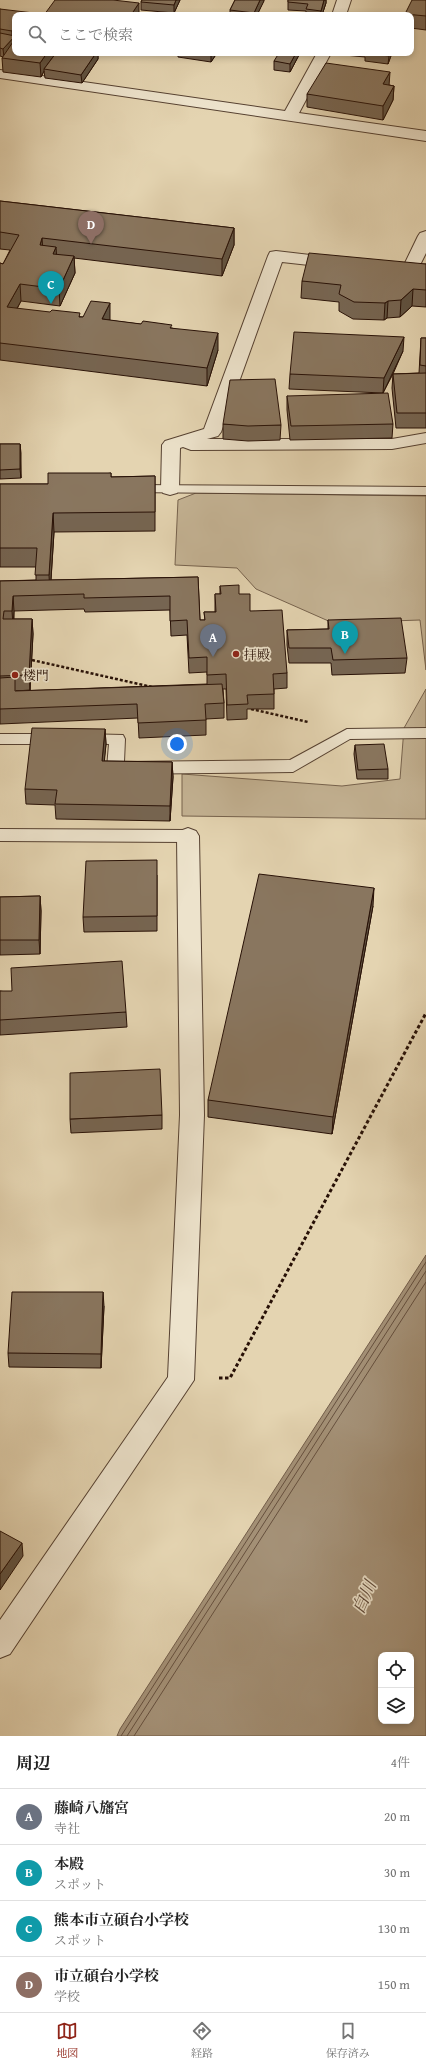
<!DOCTYPE html>
<html lang="ja">
<meta charset="utf-8">
<style>
body{margin:0;font-family:"Gentium Book Plus","Noto Serif JP",serif;background:#f6f6f6;color:#222}
.controls{position:absolute;right:12px;bottom:12px;display:grid;overflow:hidden;border-radius:8px;box-shadow:0 2px 6px #0003}
.controls button{width:36px;height:36px;display:grid;place-items:center;padding:0;border:0;border-bottom:1px solid #e0e0e0;background:#fff;color:#222;font:20px sans-serif}
.you{position:absolute;left:177px;top:744px;width:14px;height:14px;margin:-10px;border:3px solid #fff;border-radius:50%;background:#1a73e8;box-shadow:0 0 0 6px #1a73e833}
.badge{display:grid;place-items:center;width:26px;height:26px;border-radius:50%;background:#8f2418;color:#fff;font-size:13px;font-weight:700}
.pin{position:absolute;translate:-50% -33px;filter:drop-shadow(0 1px 2px #0008)}
.pin::after{content:'';position:absolute;top:21px;width:14px;height:12px;background:inherit;clip-path:polygon(0 0,100% 0,50% 100%)}
.list{margin:0;padding:0;list-style:none}
h2{display:flex;justify-content:space-between;align-items:center;height:52px;margin:0;padding:0 16px;font-size:17px}
h2 small{font-size:13px;font-weight:400;color:#767676}
.list li{display:grid;grid-template-columns:26px 1fr auto;gap:12px;align-items:center;box-sizing:border-box;height:56px;padding:0 16px;border-top:1px solid #e0e0e0}
.list b{display:block;font-size:15px;white-space:nowrap}
.list p{margin:0;font-size:13px;white-space:nowrap;color:#767676}
.list em{font-size:13px;font-style:normal;color:#767676}
.icon{flex:none;width:22px;height:22px;fill:none;stroke:currentColor;stroke-width:2;stroke-linecap:round;stroke-linejoin:round}
.map{position:relative;flex:none;width:426px;height:1736px;overflow:hidden}
.search{position:absolute;background:#fff;box-shadow:0 2px 6px #0003;left:12px;right:12px;top:12px;height:44px;display:flex;align-items:center;gap:10px;box-sizing:border-box;padding:0 14px;border-radius:8px;color:#767676;font-size:15px}
.sheet{height:276px;background:#fff}
nav{display:flex;justify-content:space-around;align-items:center;box-sizing:border-box;height:56px;border-top:1px solid #e0e0e0;background:#fff;font-size:11px;color:#767676}
nav a{display:grid;justify-items:center;gap:2px}
nav .on{color:#8f2418}
.map>svg:first-child{display:block}
</style>
<div class="map">
<svg width="426" height="1736" viewBox="0 0 426 1736">
<rect width="100%" height="100%" fill="#e4d4b1"/>
<filter id="stains"><feTurbulence type="fractalNoise" baseFrequency=".005" numOctaves="4"/><feColorMatrix values="0 0 0 0 .2 0 0 0 0 .09 0 0 0 0 .02 0 0 0 .5 -.17"/></filter>
<radialGradient id="worn" r=".72"><stop offset=".6" stop-color="#630" stop-opacity="0"/><stop offset="1" stop-color="#630" stop-opacity=".3"/></radialGradient>
<!-- green -->
<path fill="#c4b394" stroke="#76624d" d="M 196,493 L 426,496 L 426,670 L 420,620 L 333,623 L 256,589 L 237,568 L 175,565 L 178,500 Z
M 426,689 L 426,819 L 182,816 L 182,774 L 342,786 L 400,779 L 404,728 Z"/>
<!-- water -->
<path fill="#a49177" stroke="#725d4a" fill-rule="evenodd" d="M 426,1255 L 426,1736 L 117,1736 L 120,1729 ZM 381,1655 L 411,1655 L 411,1721 L 381,1721 Z"/>
<g fill="none" stroke-linecap="round" stroke-linejoin="round">
<!-- shore -->
<path stroke="#66503e" stroke-width="1" d="M 121,1736 L 426,1262
M 127,1736 L 426,1271
M 134,1736 L 426,1282"/>
<defs>
<path id="service" d="M 132,485 L 426,487 L 426,495 L 127,492 L 125,489 L 127,486 Z
M 426,728 L 426,738 L 350,739 L 293,772 L 115,774 L 109,772 L 107,768 L 109,744 L 76,743 L 74,739 L 76,735 L 82,734 L 123,735 L 125,739 L 124,762 L 290,760 L 347,729 Z
M 0,734 L 54,734 L 60,735 L 62,739 L 60,743 L 54,744 L 0,744 Z
M 0,829 L 188,830 L 194,832 L 196,836 L 194,840 L 188,842 L 0,841 Z"/>
<path id="minor" d="M 337,0 L 351,0 L 346,15 L 332,15 Z
M 317,53 L 331,53 L 299,113 L 426,131 L 426,141 L 0,78 L 0,70 L 285,111 Z
M 426,231 L 426,253 L 415,275 L 409,276 L 382,272 L 380,268 L 382,264 L 388,263 L 404,265 L 418,236 L 420,233 Z
M 276,251 L 336,258 L 342,259 L 344,263 L 342,267 L 336,268 L 282,262 L 221,432 L 218,436 L 207,439 L 392,439 L 426,433 L 426,443 L 392,449 L 191,450 L 183,447 L 180,448 L 179,489 L 177,493 L 170,495 L 163,493 L 161,489 L 162,445 L 165,441 L 204,429 L 268,256 L 270,252 Z
M 188,828 L 196,831 L 199,836 L 204,1115 L 194,1380 L 10,1654 L 0,1658 L 0,1620 L 168,1377 L 180,1115 L 177,836 L 180,831 Z"/>
</defs>
<!-- service casing -->
<use href="#service" stroke="#564131" stroke-width="2"/>
<!-- minor casing -->
<use href="#minor" stroke="#564131" stroke-width="2"/>
<!-- path-far1 -->
<path stroke="#271006" stroke-width="2.5" stroke-dasharray="3 2" stroke-linecap="butt" d="M 32,660 L 152,687
M 251,709 L 308,722"/>
<!-- path -->
<path stroke="#271006" stroke-width="3" stroke-dasharray="3.5 2.5" stroke-linecap="butt" d="M 219,1378 L 230,1378 L 426,1013"/>
<!-- service -->
<use href="#service" fill="#ede3cc" fill-rule="evenodd"/>
<!-- minor -->
<use href="#minor" fill="#ede3cc" fill-rule="evenodd"/>
</g>
<!-- wall -->
<path fill="#766552" stroke="#271006" fill-rule="evenodd" d="M 142,0 L 180,0 L 174,13 L 141,10 L 141,2 Z
M 235,0 L 264,0 L 257,15 L 230,15 L 230,10 Z
M 288,0 L 326,0 L 326,3 L 322,15 L 306,15 L 306,11 L 288,10 Z
M 426,0 L 426,30 L 411,28 L 411,15 L 405,15 L 405,14 Z
M 0,9 L 15,15 L 15,35 L 14,36 L 15,39 L 15,53 L 98,53 L 98,59 L 82,83 L 45,78 L 44,71 L 41,77 L 3,72 L 2,58 L 3,57 L 0,56 Z
M 178,53 L 217,53 L 211,62 L 178,57 Z
M 334,53 L 392,53 L 388,64 L 365,61 L 365,57 L 334,54 Z
M 299,55 L 290,72 L 274,70 L 274,61 Z
M 389,85 L 394,86 L 393,100 L 383,120 L 307,107 L 307,94 Z
M 0,201 L 234,228 L 234,245 L 222,276 L 74,258 L 75,273 L 60,306 L 21,301 L 17,309 L 172,328 L 218,350 L 207,386 L 0,360 L 0,263 L 3,264 L 10,250 L 0,249 Z
M 426,264 L 426,307 L 412,306 L 400,317 L 387,318 L 384,320 L 353,319 L 339,311 L 339,302 L 301,298 L 302,281 Z
M 421,338 L 426,338 L 426,428 L 396,428 L 392,388 L 393,374 L 383,393 L 289,389 L 290,374 L 403,351 L 393,374 L 419,373 Z
M 287,396 L 393,424 L 392,438 L 290,440 L 287,410 Z
M 223,424 L 281,425 L 280,440 L 248,441 L 223,439 Z
M 0,444 L 20,444 L 21,478 L 0,479 Z
M 111,473 L 111,477 L 155,476 L 155,531 L 54,532 L 51,580 L 198,577 L 200,620 L 205,620 L 204,612 L 215,612 L 215,594 L 220,594 L 220,586 L 239,594 L 250,611 L 287,673 L 287,688 L 274,689 L 274,709 L 247,709 L 247,719 L 227,720 L 226,689 L 223,689 L 224,703 L 224,718 L 206,719 L 206,735 L 139,738 L 138,718 L 0,724 L 0,581 L 36,580 L 36,567 L 0,567 L 0,484 L 48,484 ZM 84,609 L 85,612 L 170,610 L 171,636 L 187,635 L 189,673 L 207,672 L 207,684 L 16,691 L 30,690 L 33,634 L 32,619 L 14,619 L 14,611 Z
M 328,620 L 407,658 L 405,673 L 332,675 L 331,663 L 289,663 L 287,645 L 287,630 L 328,629 Z
M 105,729 L 106,744 L 104,761 L 172,762 L 173,777 L 170,821 L 56,819 L 55,805 L 26,804 L 25,789 Z
M 355,745 L 388,769 L 388,779 L 357,779 L 354,754 Z
M 157,875 L 157,931 L 84,932 L 83,917 Z
M 40,896 L 41,911 L 40,954 L 0,955 L 0,897 Z
M 373,906 L 332,1134 L 208,1117 L 208,1100 Z
M 0,991 L 126,1012 L 127,1027 L 0,1035 Z
M 162,1115 L 162,1129 L 71,1133 L 70,1119 Z
M 104,1306 L 101,1368 L 9,1367 L 8,1353 Z"/>
<!-- shaded-wall -->
<path fill="#605342" stroke="#271006" d="M 176,0 L 180,0 L 174,13 L 174,5 Z
M 260,0 L 264,0 L 264,1 L 257,15 L 254,15 L 254,13 Z
M 324,0 L 326,0 L 326,3 L 322,15 L 320,15 L 321,11 Z
M 139,3 L 139,15 L 131,15 Z
M 15,26 L 15,35 L 13,38 L 15,36 L 15,45 L 4,57 L 3,49 L 12,39 L 12,31 Z
M 47,53 L 56,53 L 44,69 L 44,71 L 41,77 L 40,63 Z
M 96,53 L 98,53 L 98,59 L 82,83 L 81,75 Z
M 212,53 L 217,53 L 211,62 L 211,54 Z
M 296,53 L 299,53 L 299,55 L 290,72 L 290,64 Z
M 390,53 L 392,53 L 388,64 L 389,56 Z
M 390,72 L 389,86 L 383,84 Z
M 394,86 L 393,100 L 383,120 L 383,106 Z
M 234,228 L 234,245 L 222,276 L 222,259 Z
M 42,238 L 43,254 L 40,245 Z
M 56,247 L 57,264 L 53,254 Z
M 74,256 L 75,273 L 60,306 L 59,289 Z
M 20,284 L 21,301 L 8,324 L 7,307 Z
M 413,289 L 412,306 L 400,317 L 401,300 Z
M 388,301 L 387,318 L 384,320 L 385,303 Z
M 110,303 L 110,320 L 102,319 Z
M 218,333 L 218,350 L 207,386 L 207,368 Z
M 404,337 L 403,351 L 383,393 L 384,378 Z
M 20,444 L 21,453 L 21,478 L 20,469 Z
M 53,513 L 54,532 L 50,594 L 49,575 Z
M 13,596 L 14,611 L 13,626 L 12,611 Z
M 32,619 L 33,634 L 30,690 L 29,675 Z
M 105,729 L 106,744 L 103,776 L 102,761 Z
M 172,762 L 173,777 L 170,821 L 170,806 Z
M 374,888 L 373,906 L 332,1134 L 333,1117 Z
M 40,896 L 41,911 L 40,954 L 39,940 Z
M 103,1292 L 104,1306 L 101,1368 L 101,1354 Z
M 22,1543 L 23,1556 L 0,1590 L 0,1574 Z"/>
<!-- building -->
<path fill="#89765f" stroke="#271006" d="M 55,0 L 113,0 L 139,3 L 131,15 L 44,15 Z
M 142,0 L 176,0 L 174,5 L 141,2 Z
M 235,0 L 260,0 L 254,13 L 230,10 Z
M 288,0 L 324,0 L 321,11 L 306,9 L 308,4 L 288,2 Z
M 412,0 L 426,0 L 426,16 L 405,14 Z
M 0,9 L 42,14 L 42,15 L 15,15 L 15,26 L 12,31 L 0,29 Z
M 0,33 L 15,36 L 3,49 L 0,48 Z
M 15,39 L 15,53 L 47,53 L 40,63 L 2,58 Z
M 56,53 L 96,53 L 81,75 L 44,69 Z
M 279,53 L 296,53 L 290,64 L 274,61 Z
M 365,53 L 390,53 L 389,56 Z
M 326,63 L 390,72 L 383,84 L 394,86 L 383,106 L 307,94 Z
M 0,201 L 234,228 L 222,259 L 42,238 L 40,245 L 56,247 L 53,254 L 74,256 L 59,289 L 20,284 L 7,307 L 50,312 L 52,310 L 80,313 L 79,317 L 83,317 L 91,301 L 110,303 L 102,319 L 141,324 L 143,321 L 172,325 L 170,328 L 218,333 L 207,368 L 0,343 L 0,263 L 3,264 L 19,235 L 0,232 Z
M 309,253 L 426,264 L 426,290 L 413,289 L 401,300 L 388,301 L 385,303 L 354,302 L 339,294 L 341,285 L 302,281 Z
M 294,332 L 404,337 L 384,378 L 290,374 Z
M 421,338 L 426,338 L 426,366 L 420,365 Z
M 426,373 L 426,413 L 397,413 L 393,374 Z
M 275,379 L 281,425 L 248,426 L 223,424 L 230,380 Z
M 388,393 L 393,424 L 291,426 L 287,396 Z
M 0,444 L 20,444 L 20,469 L 0,470 Z
M 48,473 L 111,473 L 111,477 L 155,476 L 155,512 L 53,513 L 49,575 L 35,575 L 37,548 L 0,548 L 0,484 L 48,484 Z
M 198,577 L 200,620 L 205,620 L 204,612 L 216,612 L 215,594 L 221,594 L 220,586 L 239,585 L 239,594 L 250,594 L 250,611 L 282,610 L 287,673 L 273,674 L 274,694 L 247,695 L 248,704 L 227,705 L 226,674 L 207,675 L 207,657 L 189,658 L 187,620 L 170,621 L 170,596 L 84,598 L 84,594 L 13,596 L 12,611 L 4,611 L 3,619 L 32,619 L 29,675 L 0,676 L 0,581 Z
M 401,618 L 407,658 L 333,660 L 331,648 L 289,648 L 287,630 L 329,629 L 328,620 Z
M 15,677 L 15,691 L 222,684 L 224,703 L 205,704 L 206,720 L 138,723 L 137,704 L 0,709 L 0,678 Z
M 32,728 L 105,729 L 102,761 L 172,762 L 170,806 L 55,804 L 57,790 L 25,789 Z
M 384,744 L 388,769 L 358,770 L 355,745 Z
M 157,860 L 157,916 L 83,917 L 86,861 Z
M 259,874 L 374,888 L 333,1117 L 208,1100 Z
M 40,896 L 39,940 L 0,940 L 0,897 Z
M 122,961 L 126,1012 L 0,1020 L 0,991 L 12,991 L 11,968 Z
M 160,1069 L 162,1115 L 70,1119 L 70,1073 Z
M 12,1292 L 103,1292 L 101,1354 L 8,1353 Z
M 0,1531 L 22,1543 L 0,1574 Z"/>
<!-- markers -->
<g fill="#8f2418" stroke="#ede3cc" stroke-width="1.5">
<circle cx="236" cy="654" r="4"/>
<circle cx="15" cy="675" r="4"/>
</g>
<g text-anchor="middle" stroke-width="3.5" stroke-linejoin="round" paint-order="stroke">
<!-- poi labels -->
<g font-size="13" fill="#271006" stroke="#ede3cc" text-anchor="start">
<text x="244" y="659">拝殿</text>
<text x="23" y="680">楼門</text>
</g>
<!-- near-water labels -->
<g font-size="17" font-style="italic" fill="#5f4a39" stroke="#ede3cc">
<text transform="translate(364 1597) rotate(-66)" y="6">白川</text>
</g>
</g>
<rect width="100%" height="100%" filter="url(#stains)"/>
<rect width="100%" height="100%" fill="url(#worn)"/>
</svg>
<div class="controls">
<button><svg class="icon" aria-label="locate" viewBox="0 0 24 24"><circle cx="12" cy="12" r="6"/><path d="M12 2v4M12 18v4M2 12h4M18 12h4"/></svg></button>
<button><svg class="icon" aria-label="layers" viewBox="0 0 24 24"><path d="M12 4l9 5-9 5-9-5zM3 14l9 5 9-5"/></svg></button>
</div>
<div class="you"></div>
<div class="pin badge" style="left:213px;top:657px;background:#6b7280">A</div>
<div class="pin badge" style="left:345px;top:654px;background:#0f9aa8">B</div>
<div class="pin badge" style="left:51px;top:304px;background:#0f9aa8">C</div>
<div class="pin badge" style="left:91px;top:244px;background:#8d6e63">D</div>
<div class="search"><svg class="icon" aria-label="search" viewBox="0 0 24 24"><circle cx="10" cy="10" r="6"/><path d="M15 15l6 6"/></svg>ここで検索</div>
</div>
<section class="sheet">
<h2>周辺<small>4件</small></h2>
<ul class="list">
<li><span class="badge" style="background:#6b7280">A</span><div><b>藤崎八旛宮</b><p>寺社</p></div><em>20 m</em></li>
<li><span class="badge" style="background:#0f9aa8">B</span><div><b>本殿</b><p>スポット</p></div><em>30 m</em></li>
<li><span class="badge" style="background:#0f9aa8">C</span><div><b>熊本市立碩台小学校</b><p>スポット</p></div><em>130 m</em></li>
<li><span class="badge" style="background:#8d6e63">D</span><div><b>市立碩台小学校</b><p>学校</p></div><em>150 m</em></li>
</ul>
</section>
<nav>
<a class="on"><svg class="icon" aria-label="map" viewBox="0 0 24 24"><path d="M3 6l6-2 6 2 6-2v14l-6 2-6-2-6 2zM9 4v14M15 6v14"/></svg>地図</a>
<a><svg class="icon" aria-label="directions" viewBox="0 0 24 24"><path d="M12 3l9 9-9 9-9-9zM9 14v-3h6M13 9l2 2-2 2"/></svg>経路</a>
<a><svg class="icon" aria-label="saved" viewBox="0 0 24 24"><path d="M7 4h10v16l-5-4-5 4z"/></svg>保存済み</a>
</nav>
